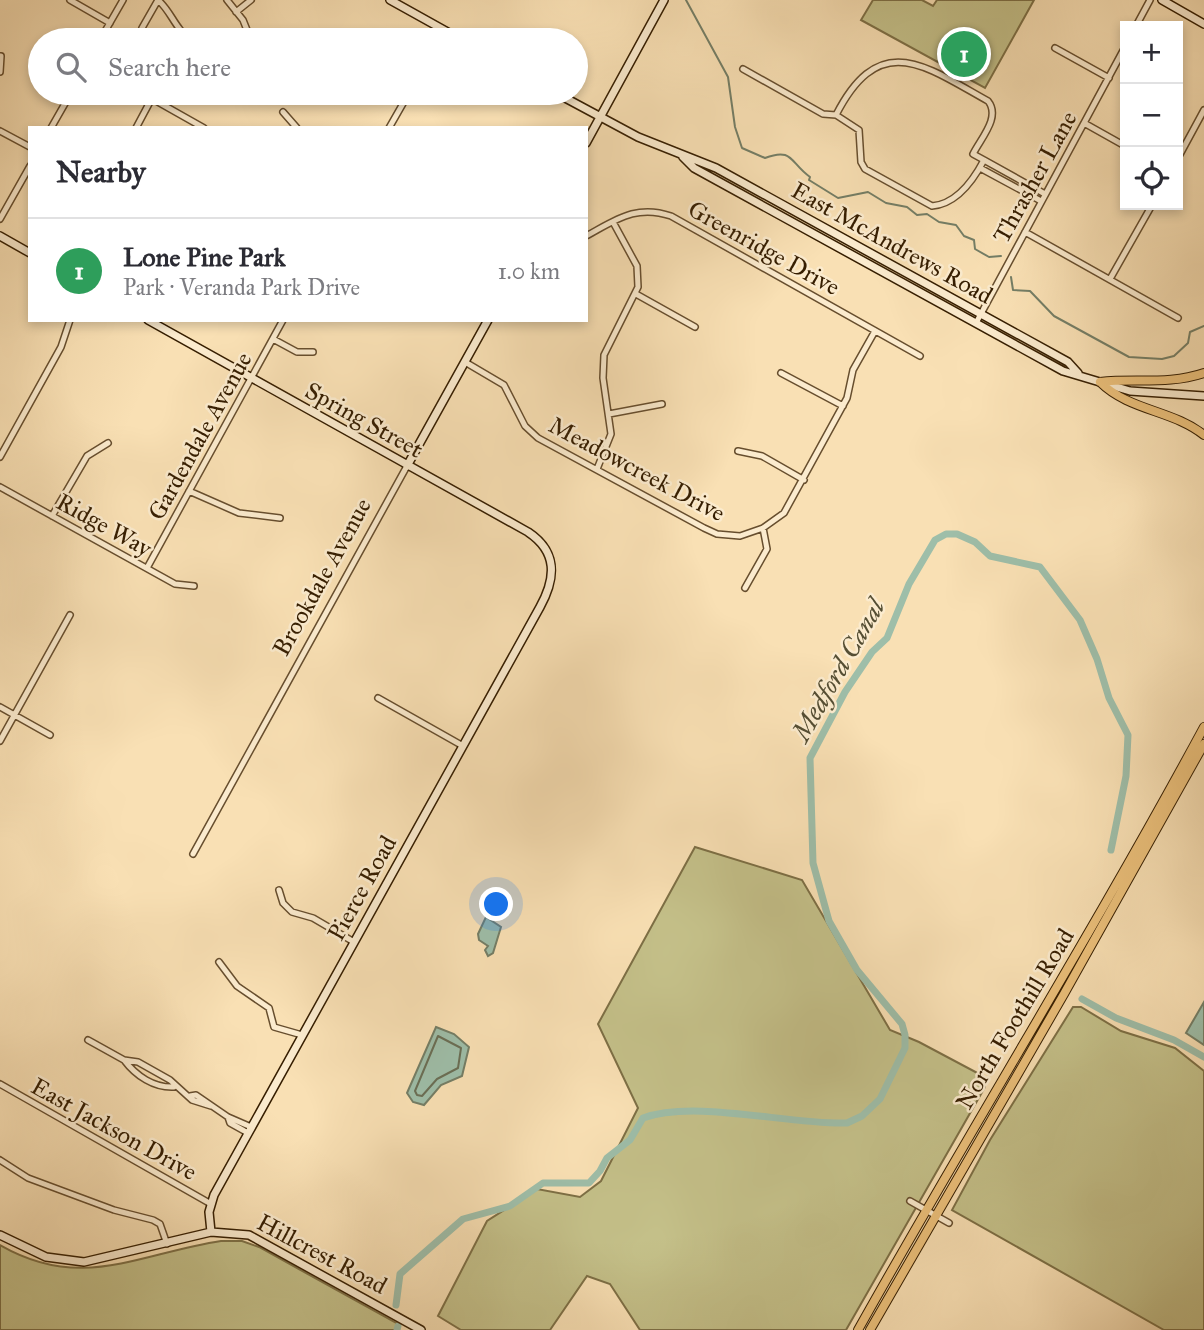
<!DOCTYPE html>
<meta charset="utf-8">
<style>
body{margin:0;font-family:"IM FELL Great Primer",serif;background:#f7f7f7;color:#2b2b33}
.controls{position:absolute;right:21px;top:21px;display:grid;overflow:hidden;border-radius:0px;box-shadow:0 4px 10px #0003}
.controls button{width:63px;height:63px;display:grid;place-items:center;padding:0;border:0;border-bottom:2px solid #e1e1e2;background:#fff;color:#2b2b33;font:35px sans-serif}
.you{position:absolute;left:497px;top:905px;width:24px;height:24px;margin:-18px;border:5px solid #fff;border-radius:50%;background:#1a73e8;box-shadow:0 0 0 10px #1a73e833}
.badge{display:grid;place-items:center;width:46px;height:46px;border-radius:50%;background:#0b8043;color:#fff;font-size:23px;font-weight:700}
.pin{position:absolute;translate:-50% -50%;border:4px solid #fff;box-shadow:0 2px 7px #0006}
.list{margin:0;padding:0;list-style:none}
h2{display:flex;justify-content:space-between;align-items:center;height:91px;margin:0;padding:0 28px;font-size:30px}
h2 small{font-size:23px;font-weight:400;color:#7c7c81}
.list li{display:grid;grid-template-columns:46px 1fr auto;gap:21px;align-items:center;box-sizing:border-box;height:105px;padding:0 28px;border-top:2px solid #e1e1e2}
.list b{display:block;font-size:26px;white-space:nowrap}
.list p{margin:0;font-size:23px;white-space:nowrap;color:#7c7c81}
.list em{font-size:23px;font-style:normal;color:#7c7c81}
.icon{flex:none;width:38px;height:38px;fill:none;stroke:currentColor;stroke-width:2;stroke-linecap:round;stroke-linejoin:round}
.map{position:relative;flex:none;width:1204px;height:1330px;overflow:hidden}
.search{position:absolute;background:#fff;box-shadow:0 4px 10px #0003;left:28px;top:28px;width:560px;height:77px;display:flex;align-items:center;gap:18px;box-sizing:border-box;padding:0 24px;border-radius:38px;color:#7c7c81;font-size:26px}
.panel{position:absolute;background:#fff;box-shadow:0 4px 10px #0003;left:28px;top:126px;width:560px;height:196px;border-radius:0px}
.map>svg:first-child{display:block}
</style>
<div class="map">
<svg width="1204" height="1330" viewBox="0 0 1204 1330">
<rect width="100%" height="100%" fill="#f9e0b4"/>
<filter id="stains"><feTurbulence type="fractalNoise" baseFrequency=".00286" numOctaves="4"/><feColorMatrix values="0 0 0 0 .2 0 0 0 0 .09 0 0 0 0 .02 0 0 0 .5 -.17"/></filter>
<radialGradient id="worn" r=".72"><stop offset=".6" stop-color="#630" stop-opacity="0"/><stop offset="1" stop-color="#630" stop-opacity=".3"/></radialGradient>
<!-- green -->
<path fill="#c4c089" stroke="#7d6f45" stroke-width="2" d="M 873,0 L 922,0 L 933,6 L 937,0 L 1034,0 L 985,88 L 861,20 Z
M 695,847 L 802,880 L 890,1030 L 919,1042 L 983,1076 L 985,1087 L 846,1330 L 640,1330 L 610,1284 L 587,1276 L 550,1330 L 461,1330 L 438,1316 L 487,1221 L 537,1189 L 580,1197 L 601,1181 L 638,1108 L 598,1024 Z
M 1073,1007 L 1081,1007 L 1121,1031 L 1175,1048 L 1204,1071 L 1204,1330 L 1164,1330 L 952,1210 L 990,1140 Z
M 221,1241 L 242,1241 L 259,1247 L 398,1324 L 397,1330 L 0,1330 L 0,1245 C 82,1292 137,1254 221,1241 Z"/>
<!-- water -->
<path fill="#9ebea9" stroke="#747e66" stroke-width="2" d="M 486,917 L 501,927 L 493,953 L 488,956 L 485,950 L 488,946 L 479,940 L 478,934 Z
M 1204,1002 L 1204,1045 L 1186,1033 Z
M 436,1027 L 454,1034 L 469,1047 L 462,1076 L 441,1085 L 424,1105 L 413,1102 L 407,1093 Z"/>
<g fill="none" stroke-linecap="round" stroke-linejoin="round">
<!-- shore -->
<path stroke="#6a6e55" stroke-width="2" d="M 438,1036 L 461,1048 L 458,1068 L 437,1079 L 422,1096 L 417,1095 L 415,1091 Z"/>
<!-- stream -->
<path stroke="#747e66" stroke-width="2" d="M 686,0 L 728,77 L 735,127 L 742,148 L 765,158 C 793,147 790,163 810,177 L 809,180 L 838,198 L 868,192 L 886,203 L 907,207 L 917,215 L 927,214 L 939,222 L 956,225 L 964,236 L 974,240 L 975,249 L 989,257 L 1001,256
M 1011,277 L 1013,290 L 1030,291 L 1054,316 L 1129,357 L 1162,359 L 1174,356 L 1188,343 L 1190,332 L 1204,326"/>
<!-- canal -->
<path stroke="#9ebea9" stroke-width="7" d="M 1082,999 L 1116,1018 L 1174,1040 L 1204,1057
M 396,1305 L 400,1274 L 463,1219 L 510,1206 L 543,1183 L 589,1183 L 600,1171 L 607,1158 L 630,1140 L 643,1118 C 695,1099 789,1125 847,1123 L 862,1116 L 880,1099 L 905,1048 L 905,1035 L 902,1024 L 857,970 L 829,921 L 813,863 L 810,758 L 845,692 L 872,652 L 887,638 L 909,584 L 935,540 L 946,534 L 957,534 L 975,542 L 990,556 L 1040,567 L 1080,620 L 1097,659 L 1109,698 L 1128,735 L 1126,776 L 1111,850
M 397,1330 L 398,1326"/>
<defs>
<path id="street" d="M 70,0 L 110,23
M 158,0 C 172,12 175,30 192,40
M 227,0 L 243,20 L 251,40
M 236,12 L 251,0
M 1136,26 L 1150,0
M 142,28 L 158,0
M 100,40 L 123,0
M 1055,48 L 1109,78
M 743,69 L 823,114 L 836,115 C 880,29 925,66 988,101 C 1001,117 981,138 973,154 L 984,160 C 973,181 957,204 932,206 L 865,169 L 861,162 L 859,130 L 836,115
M 0,72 L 1,56
M 142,93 L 204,128
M 283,112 L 297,128
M 1084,123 L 1125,146
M 51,128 L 71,93
M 136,128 L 152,98
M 389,128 L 409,93
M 0,131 L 30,147
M 1178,158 L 1204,110
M 984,160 L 1045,194
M 980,168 L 1041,201
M 0,219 L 30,166
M 1025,232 L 1178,318
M 586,236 C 616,220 636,204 671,216 L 920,356
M 1110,279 L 1152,205
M 636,294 L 695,327
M 976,323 L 1125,47
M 273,339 L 297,352 L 313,352
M 465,362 L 504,385 L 525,426 L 538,438 L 704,528 L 717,534 L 740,536 L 763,528 L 784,513 L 847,398 L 853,370 L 875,331
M 781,373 L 843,406
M 609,414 L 662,404
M 738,451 L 762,456 L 804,480
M 0,457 L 61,347 L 70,320
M 597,469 L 611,434 L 603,378 L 604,355 L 638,287 L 637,266 L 613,222
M 0,487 L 175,584 L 194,586
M 189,491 L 239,513 L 280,518
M 52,516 L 87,456 L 108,443
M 147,568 L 283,320
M 745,588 L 767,549 L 763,528
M 378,698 L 463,746
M 0,707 L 50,735
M 0,741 L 70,615
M 193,854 L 407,466
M 279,890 L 283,903 L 292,912 L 313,918 L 354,942
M 219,962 L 237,986 L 269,1008 L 274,1027 L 302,1035
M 88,1040 L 124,1060 L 138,1062 L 170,1080 L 192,1100 L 211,1106
M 124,1060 C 136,1076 154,1088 174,1087
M 0,1084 L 211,1204
M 190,1096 L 196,1095 L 228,1117 L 251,1127
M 228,1117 L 230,1123 L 248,1133
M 0,1160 L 28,1178 L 114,1210 L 153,1220 L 160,1224 L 167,1244
M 910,1201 L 949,1223"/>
<path id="secondary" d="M 390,0 L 462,40
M 1162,0 L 1204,24
M 556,93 L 638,137 L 716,168 L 1068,362 L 1078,373
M 586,143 L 664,0
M 683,157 L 694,168 L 1063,371 L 1130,391 L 1204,396
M 0,236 L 30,253
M 148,320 L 528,532 C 558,552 556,578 540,607 L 214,1195 L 209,1212 L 211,1232
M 407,466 L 488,320
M 0,1235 L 46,1257 L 84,1262 L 211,1232 L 249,1235 L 421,1330"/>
<path id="primary" d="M 1100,382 C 1129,411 1173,410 1204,435
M 1100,382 C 1135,378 1169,385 1204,373
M 858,1330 C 971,1128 1094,931 1204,727
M 870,1330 L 1064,994 L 1204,744"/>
</defs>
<!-- street casing -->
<use href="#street" stroke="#674e2e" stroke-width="8"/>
<!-- secondary casing -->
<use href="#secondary" stroke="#361e01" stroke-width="10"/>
<!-- primary casing -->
<use href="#primary" stroke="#361e01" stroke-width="10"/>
<!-- street -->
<use href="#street" stroke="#fbebce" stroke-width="5"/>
<!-- secondary -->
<use href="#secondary" stroke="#fbebce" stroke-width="7"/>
<!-- primary -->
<use href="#primary" stroke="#ecc07a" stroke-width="8"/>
</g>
<g text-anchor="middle" stroke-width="5" stroke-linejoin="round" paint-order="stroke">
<!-- street labels -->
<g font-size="24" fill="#361e01" stroke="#fbebce">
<text transform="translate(1035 177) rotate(-61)" y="8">Thrasher Lane</text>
<text transform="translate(892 243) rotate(29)" y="8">East McAndrews Road</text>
<text transform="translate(764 248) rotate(29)" y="8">Greenridge Drive</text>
<text transform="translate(364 420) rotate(29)" y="8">Spring Street</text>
<text transform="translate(200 436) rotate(-61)" y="8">Gardendale Avenue</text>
<text transform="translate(637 469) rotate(28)" y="8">Meadowcreek Drive</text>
<text transform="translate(104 525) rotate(29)" y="8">Ridge Way</text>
<text transform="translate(322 577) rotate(-61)" y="8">Brookdale Avenue</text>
<text transform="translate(362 888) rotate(-61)" y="8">Pierce Road</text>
<text transform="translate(1015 1019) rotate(-59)" y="8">North Foothill Road</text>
<text transform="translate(114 1129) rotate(29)" y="8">East Jackson Drive</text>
<text transform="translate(322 1254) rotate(28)" y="8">Hillcrest Road</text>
</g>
<!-- water labels -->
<g font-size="26" font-style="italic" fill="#554e33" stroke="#fbebce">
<text transform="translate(838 670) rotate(-60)" y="9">Medford Canal</text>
</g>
</g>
<rect width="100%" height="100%" filter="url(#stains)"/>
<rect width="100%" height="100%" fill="url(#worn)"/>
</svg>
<div class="controls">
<button>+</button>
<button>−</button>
<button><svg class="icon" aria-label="locate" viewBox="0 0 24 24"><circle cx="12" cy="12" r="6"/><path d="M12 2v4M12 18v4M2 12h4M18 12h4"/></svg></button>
</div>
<div class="you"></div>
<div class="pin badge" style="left:964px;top:54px;background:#2e9e5b">1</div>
<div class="search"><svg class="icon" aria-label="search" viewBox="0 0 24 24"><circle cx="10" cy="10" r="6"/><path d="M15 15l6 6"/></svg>Search here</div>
<section class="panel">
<h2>Nearby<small></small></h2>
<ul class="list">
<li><span class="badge" style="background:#2e9e5b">1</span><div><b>Lone Pine Park</b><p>Park · Veranda Park Drive</p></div><em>1.0 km</em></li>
</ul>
</section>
</div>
